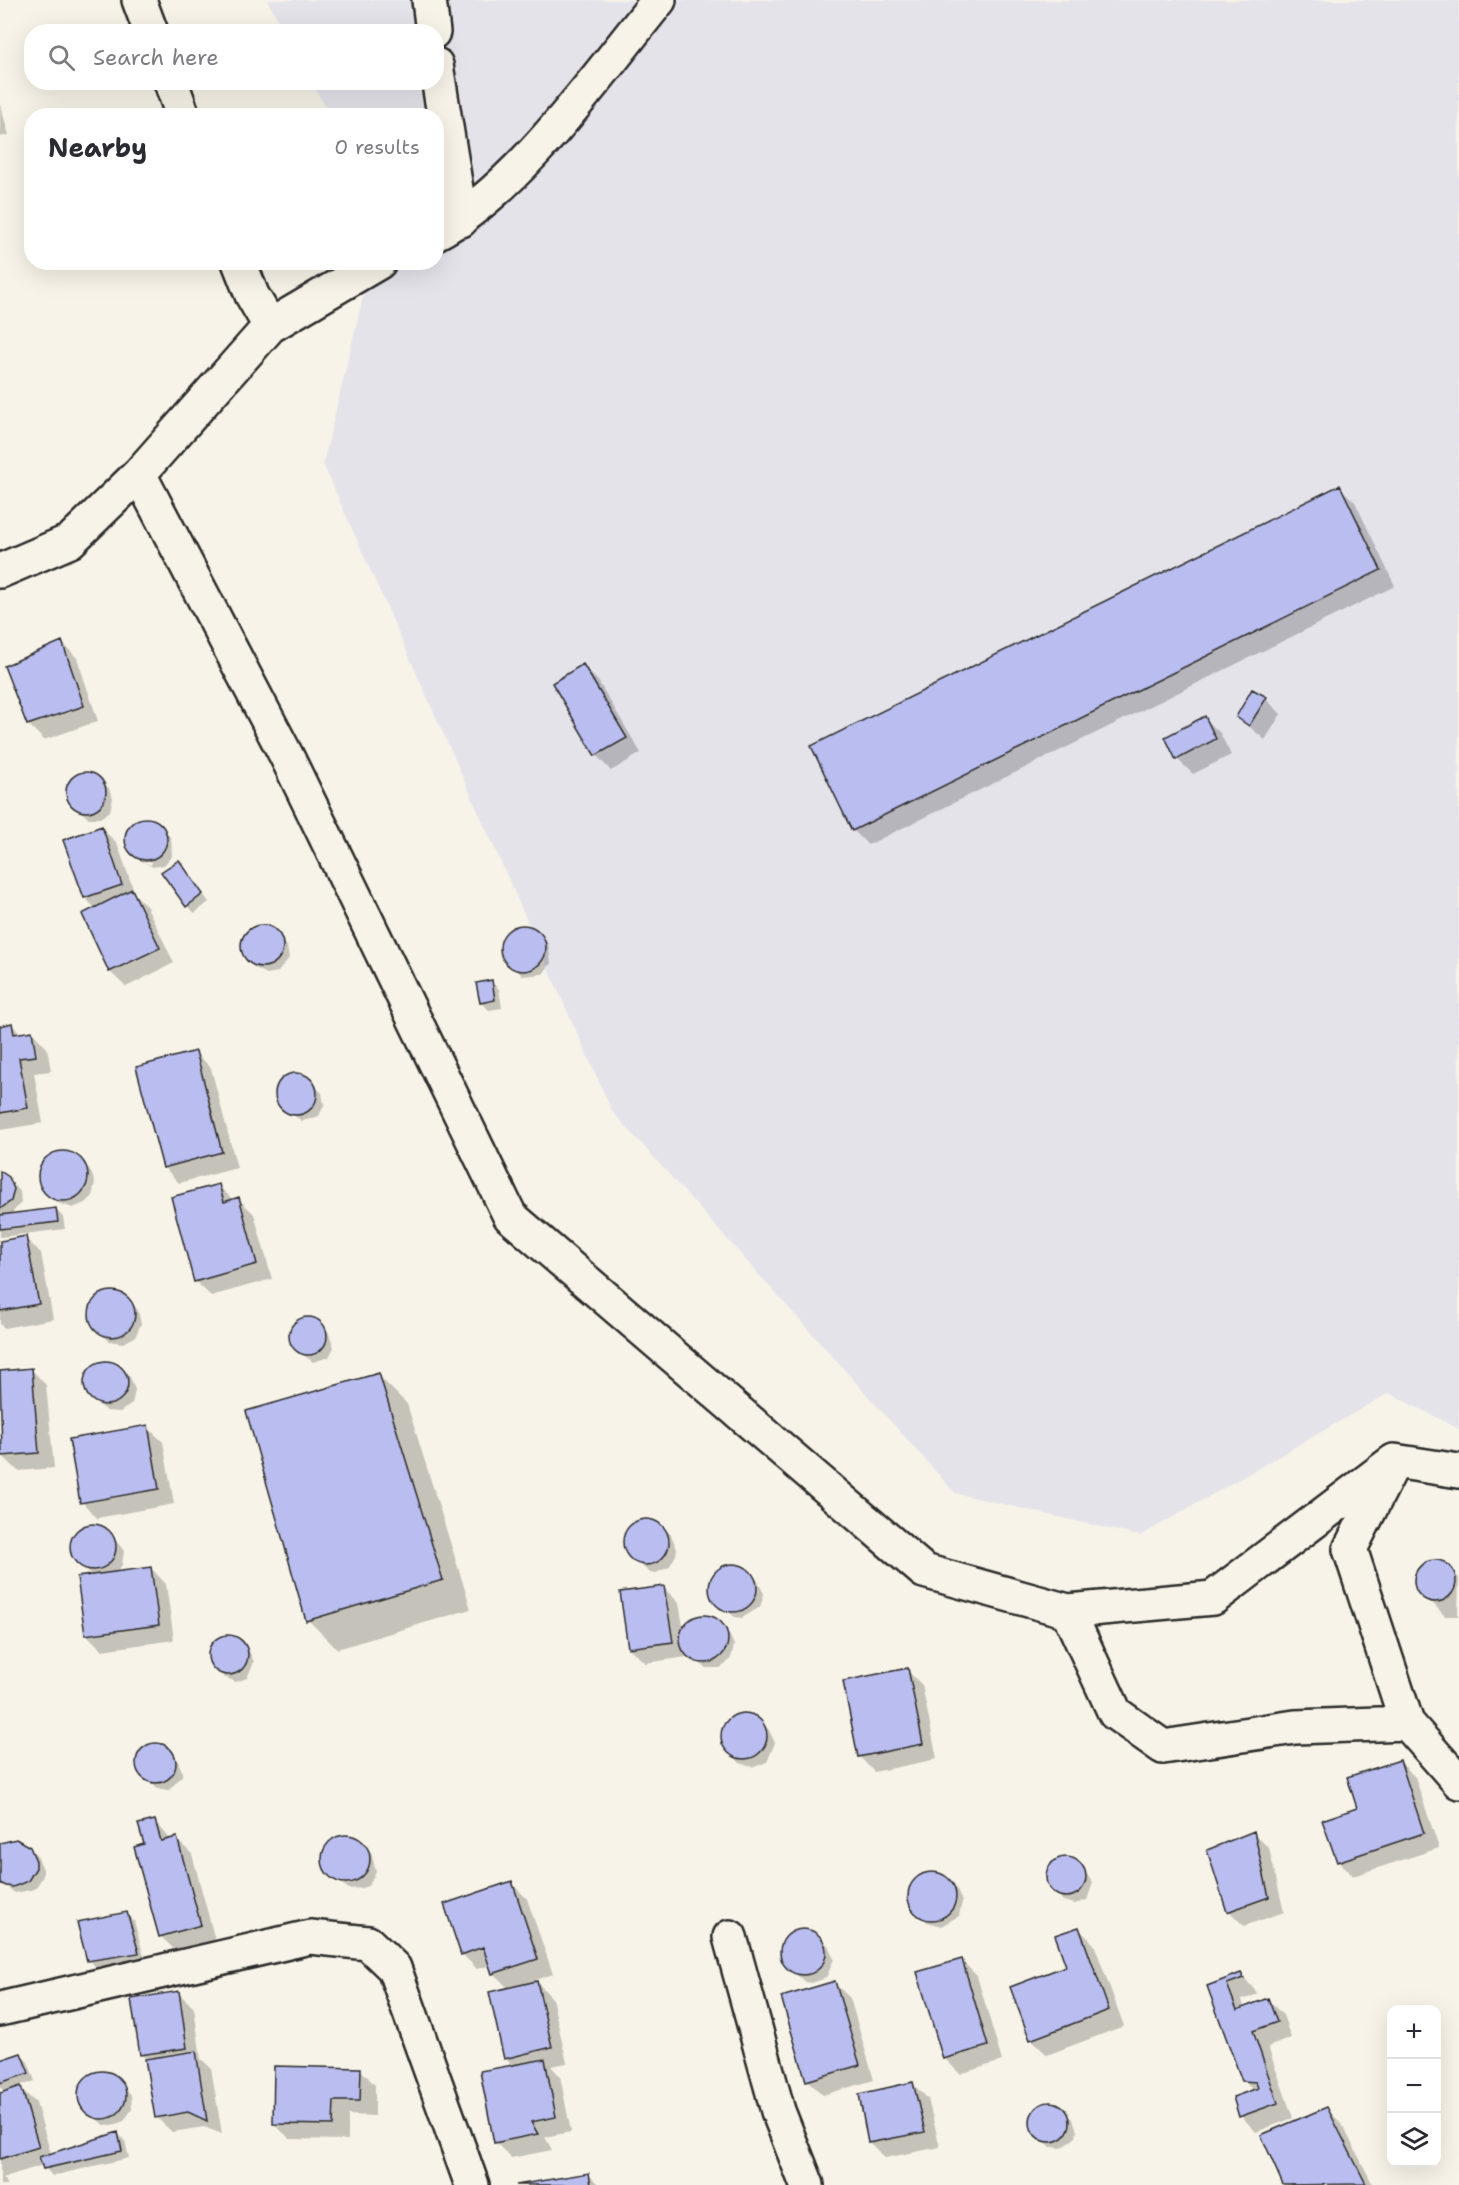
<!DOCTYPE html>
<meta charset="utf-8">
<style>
body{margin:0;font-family:"Shantell Sans",sans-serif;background:#f7f7f7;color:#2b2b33}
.controls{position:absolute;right:18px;bottom:18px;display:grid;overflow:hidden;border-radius:12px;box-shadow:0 6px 24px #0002}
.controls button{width:54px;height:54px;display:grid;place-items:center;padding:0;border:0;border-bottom:2px solid #e1e1e2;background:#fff;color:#2b2b33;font:30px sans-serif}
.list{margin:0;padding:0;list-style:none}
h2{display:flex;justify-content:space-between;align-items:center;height:78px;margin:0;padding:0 24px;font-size:26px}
h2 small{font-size:20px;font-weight:400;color:#7c7c81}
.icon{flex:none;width:33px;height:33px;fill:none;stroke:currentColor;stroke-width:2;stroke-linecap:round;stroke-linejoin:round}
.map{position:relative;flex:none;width:1459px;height:2185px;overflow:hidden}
.search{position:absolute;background:#fff;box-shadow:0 6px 24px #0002;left:24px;top:24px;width:420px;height:66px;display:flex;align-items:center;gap:15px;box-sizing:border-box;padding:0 21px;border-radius:24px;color:#7c7c81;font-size:22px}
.panel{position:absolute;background:#fff;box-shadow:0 6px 24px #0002;left:24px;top:108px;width:420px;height:162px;border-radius:24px}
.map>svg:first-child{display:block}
</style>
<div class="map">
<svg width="1459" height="2185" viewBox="0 0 1459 2185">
<rect width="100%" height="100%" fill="#f7f3e8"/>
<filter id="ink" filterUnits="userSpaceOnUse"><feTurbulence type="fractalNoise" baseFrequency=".0167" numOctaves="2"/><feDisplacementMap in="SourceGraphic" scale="12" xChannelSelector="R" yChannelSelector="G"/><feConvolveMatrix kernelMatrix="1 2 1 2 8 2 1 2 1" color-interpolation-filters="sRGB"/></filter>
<g filter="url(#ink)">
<!-- built -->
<path fill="#e4e3ea" d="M 267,0 L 1459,0 L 1459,1429 L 1389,1393 L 1140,1536 L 955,1493 L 612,1111 L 323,464 L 371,263 L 436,262 L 436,116 L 330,115 L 312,83 L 436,82 L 436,32 L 284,31 Z"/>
<!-- shadow -->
<path fill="#0003" d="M 0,104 L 9,135 L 0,137 Z
M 1339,487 L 1355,502 L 1395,586 L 868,845 L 853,830 Z
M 62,642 L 77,658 L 98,721 L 44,740 L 28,724 Z
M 583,666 L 598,681 L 641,753 L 611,771 L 596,755 Z
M 1266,699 L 1281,714 L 1265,740 L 1238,717 Z
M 1205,718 L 1220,733 L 1231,755 L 1193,774 L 1177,759 Z
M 89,773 L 108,787 L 113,798 L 110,811 L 100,818 L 88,818 L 70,802 L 69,784 L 77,775 Z
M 147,820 L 159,825 L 171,838 L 172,856 L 164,865 L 153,867 L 139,860 L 151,865 L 152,862 L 135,855 L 129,848 L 128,835 L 134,824 Z
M 101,828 L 117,843 L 135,894 L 147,907 L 174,963 L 126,987 L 110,972 L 84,915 L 96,909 L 85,898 L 65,841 Z
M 179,862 L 209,902 L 195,913 L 187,906 Z
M 521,926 L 528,927 L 548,943 L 551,963 L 543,974 L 523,976 L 504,958 L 501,944 L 508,932 Z
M 263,927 L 269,928 L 287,946 L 289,958 L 278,972 L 267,974 L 255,968 L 247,960 L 242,948 L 243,942 L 250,930 Z
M 491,982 L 499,989 L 502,1008 L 489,1010 L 481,1003 Z
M 12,1025 L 21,1034 L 32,1032 L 47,1048 L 51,1071 L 34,1073 L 43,1123 L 0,1130 L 0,1027 Z
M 195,1052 L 211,1068 L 237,1168 L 179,1183 L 164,1167 Z
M 297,1075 L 304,1076 L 322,1093 L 324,1105 L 319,1116 L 302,1121 L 282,1108 L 277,1095 L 277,1089 L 284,1078 Z
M 58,1152 L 66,1152 L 89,1168 L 95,1182 L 92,1197 L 87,1202 L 73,1208 L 58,1203 L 40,1183 L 41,1167 L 51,1155 Z
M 0,1174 L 20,1191 L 21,1203 L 10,1215 L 56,1210 L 63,1217 L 65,1229 L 0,1237 Z
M 219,1186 L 233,1200 L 239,1199 L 254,1214 L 272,1279 L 211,1296 L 195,1281 Z
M 25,1238 L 41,1253 L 53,1319 L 4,1328 L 0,1324 L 0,1243 Z
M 112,1293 L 125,1297 L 138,1310 L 141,1324 L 135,1337 L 123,1343 L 109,1341 L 96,1328 L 90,1315 L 94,1302 L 99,1297 Z
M 309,1318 L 320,1323 L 328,1331 L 334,1347 L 329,1357 L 313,1362 L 294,1348 L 290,1331 L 298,1321 Z
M 104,1363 L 110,1363 L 122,1369 L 130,1377 L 135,1390 L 132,1404 L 120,1412 L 106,1411 L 88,1394 L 86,1381 L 91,1369 Z
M 31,1369 L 46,1385 L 54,1468 L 18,1471 L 3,1456 L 0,1372 Z
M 378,1375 L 407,1404 L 471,1609 L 337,1649 L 308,1620 Z
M 147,1427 L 163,1442 L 174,1504 L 97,1518 L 82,1502 Z
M 643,1520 L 650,1520 L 663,1527 L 671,1535 L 677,1549 L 676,1555 L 669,1567 L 656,1573 L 649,1572 L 628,1555 L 624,1541 L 630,1527 Z
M 95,1525 L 108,1530 L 124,1551 L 122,1565 L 116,1573 L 151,1568 L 166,1584 L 174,1640 L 102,1650 L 86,1634 L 98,1576 L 90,1574 L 77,1561 L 71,1547 L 72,1540 L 81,1529 Z
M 1432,1562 L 1444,1565 L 1459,1578 L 1458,1616 L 1445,1616 L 1416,1586 L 1420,1568 Z
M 737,1566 L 758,1581 L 764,1594 L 760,1607 L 742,1618 L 735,1617 L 715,1601 L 711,1586 L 717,1573 L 722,1568 Z
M 664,1588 L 679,1603 L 684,1632 L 687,1624 L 700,1617 L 707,1617 L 728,1632 L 734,1645 L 731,1658 L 726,1664 L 720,1668 L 706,1668 L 687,1653 L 687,1657 L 645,1663 L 629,1648 Z
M 231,1637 L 249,1651 L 254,1662 L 247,1678 L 236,1682 L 224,1677 L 210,1659 L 211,1647 L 219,1639 Z
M 907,1670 L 922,1685 L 937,1759 L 874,1772 L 859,1756 Z
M 741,1714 L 755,1717 L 769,1730 L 775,1743 L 767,1762 L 754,1767 L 740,1763 L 727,1750 L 723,1735 L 728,1722 Z
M 159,1745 L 177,1759 L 182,1771 L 182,1776 L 169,1790 L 158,1789 L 138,1767 L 139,1756 L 147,1747 Z
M 1400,1762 L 1415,1777 L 1439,1848 L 1353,1876 L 1338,1861 L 1359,1809 Z
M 155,1821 L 171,1840 L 176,1839 L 192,1854 L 215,1940 L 176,1951 L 160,1936 L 145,1845 Z
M 1253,1833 L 1269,1848 L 1284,1912 L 1244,1926 L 1229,1911 Z
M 350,1837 L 371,1852 L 376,1872 L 369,1885 L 363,1888 L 349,1889 L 336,1880 L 328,1872 L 324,1858 L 330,1844 L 336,1839 Z
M 0,1845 L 29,1848 L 37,1856 L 43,1869 L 43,1876 L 35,1889 L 15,1893 L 0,1881 Z
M 1069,1859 L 1079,1864 L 1093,1883 L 1087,1900 L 1075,1904 L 1063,1901 L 1048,1882 L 1048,1870 L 1056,1861 Z
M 929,1874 L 936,1874 L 949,1881 L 957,1889 L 962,1902 L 959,1916 L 941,1926 L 927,1922 L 910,1902 L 912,1887 L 916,1881 Z
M 512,1883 L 527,1899 L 553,1974 L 535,1980 L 552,1998 L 567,2063 L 551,2066 L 560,2076 L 571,2132 L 545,2137 L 552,2150 L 511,2158 L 495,2142 L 514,2067 L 505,2058 L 509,1989 L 493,1973 L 491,1965 L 477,1969 L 462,1954 Z
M 126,1914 L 134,1921 L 145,1960 L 96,1967 L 89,1960 Z
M 1078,1928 L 1094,1944 L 1124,2026 L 1047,2055 L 1031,2039 L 1068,1967 Z
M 807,1930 L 828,1945 L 834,1959 L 826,1978 L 812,1983 L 806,1982 L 785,1966 L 781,1951 L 787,1937 L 792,1933 Z
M 962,1961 L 977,1976 L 1002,2061 L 960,2074 L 944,2058 Z
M 1241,1974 L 1258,1994 L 1242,2000 L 1245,2009 L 1268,2000 L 1283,2015 L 1291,2038 L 1268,2047 L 1293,2118 L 1256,2132 L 1241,2116 L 1254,2091 L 1243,2080 L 1209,1987 Z
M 834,1983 L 850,1998 L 874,2080 L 823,2095 L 807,2080 Z
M 179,1993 L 194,2008 L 201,2059 L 211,2068 L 222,2134 L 204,2127 L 172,2132 L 156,2117 L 147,2060 L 141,2054 Z
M 21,2055 L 28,2062 L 35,2081 L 18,2086 L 36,2103 L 51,2154 L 118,2134 L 125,2141 L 129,2158 L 52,2176 L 43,2165 L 2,2178 L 8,2185 L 0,2185 L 0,2094 L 6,2093 L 0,2087 L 0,2062 Z
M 360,2069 L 375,2085 L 375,2116 L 348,2115 L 348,2140 L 290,2139 L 274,2124 Z
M 106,2073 L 118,2080 L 131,2095 L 132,2109 L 124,2121 L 111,2126 L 104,2125 L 84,2109 L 80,2094 L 85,2080 L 91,2076 Z
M 913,2084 L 928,2099 L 940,2147 L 885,2158 L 870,2143 Z
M 1055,2104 L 1073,2119 L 1077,2131 L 1076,2137 L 1062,2148 L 1051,2147 L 1034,2130 L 1032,2119 L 1038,2108 Z
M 1327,2109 L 1342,2124 L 1373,2185 L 1285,2185 L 1263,2136 Z
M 588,2174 L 599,2185 L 525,2185 Z"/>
<!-- building -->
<path fill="#b9bdef" stroke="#2b2b2b" stroke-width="1.5" d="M 1340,485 L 1381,570 L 852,831 L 811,746 Z
M 62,641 L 84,706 L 27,725 L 4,666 Z
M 583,664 L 627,738 L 595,756 L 552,683 Z
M 1252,689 L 1267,697 L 1249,726 L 1236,717 Z
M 1205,716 L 1216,739 L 1176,760 L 1165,737 Z
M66 792a20 20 0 1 1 40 0a20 20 0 1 1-40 0Z
M125 839a21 21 0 1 1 42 0a21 21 0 1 1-42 0Z
M 102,826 L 122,885 L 84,898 L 63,840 Z
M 179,860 L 203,894 L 186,907 L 161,872 Z
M 132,889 L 160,948 L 109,972 L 82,914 Z
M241 946a21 21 0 1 1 42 0a21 21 0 1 1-42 0Z
M500 948a23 23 0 1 1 46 0a23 23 0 1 1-46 0Z
M 492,980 L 495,1000 L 480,1003 L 476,983 Z
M 12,1023 L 14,1034 L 32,1031 L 36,1056 L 19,1058 L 28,1108 L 0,1113 L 0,1026 Z
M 196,1051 L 222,1152 L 163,1168 L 136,1067 Z
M275 1094a21 21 0 1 1 42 0a21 21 0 1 1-42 0Z
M38 1176a25 25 0 1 1 50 0a25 25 0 1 1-50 0Z
M 0,1171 L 9,1177 L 14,1189 L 11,1201 L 0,1209 Z
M 219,1184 L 224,1202 L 239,1197 L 257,1264 L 194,1282 L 171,1197 Z
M 56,1208 L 58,1222 L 0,1229 L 0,1215 Z
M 26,1236 L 39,1304 L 0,1311 L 0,1241 Z
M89 1314a23 23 0 1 1 46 0a23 23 0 1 1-46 0Z
M289 1336a19 19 0 1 1 38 0a19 19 0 1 1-38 0Z
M84 1383a22 22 0 1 1 44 0a22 22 0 1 1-44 0Z
M 32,1368 L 39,1453 L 2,1456 L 0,1371 Z
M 379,1373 L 443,1580 L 306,1621 L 246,1411 Z
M 148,1425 L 159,1489 L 80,1503 L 69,1439 Z
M623 1542a23 23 0 1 1 46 0a23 23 0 1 1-46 0Z
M70 1547a23 23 0 1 1 46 0a23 23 0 1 1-46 0Z
M1414 1581a21 21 0 1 1 42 0a21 21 0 1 1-42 0Z
M709 1588a24 24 0 1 1 48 0a24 24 0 1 1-48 0Z
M 151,1567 L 159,1625 L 85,1635 L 77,1577 Z
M 664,1586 L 673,1642 L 628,1648 L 620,1592 Z
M680 1639a24 24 0 1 1 48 0a24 24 0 1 1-48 0Z
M208 1655a20 20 0 1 1 40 0a20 20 0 1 1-40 0Z
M 908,1668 L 923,1744 L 858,1757 L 843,1681 Z
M721 1736a23 23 0 1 1 46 0a23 23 0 1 1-46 0Z
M136 1763a20 20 0 1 1 40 0a20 20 0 1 1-40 0Z
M 1400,1760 L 1424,1833 L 1337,1862 L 1322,1820 L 1357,1808 L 1347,1777 Z
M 155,1820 L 161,1841 L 177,1837 L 201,1925 L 159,1937 L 134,1847 L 144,1844 L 138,1824 Z
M 1254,1831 L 1269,1897 L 1227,1912 L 1207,1850 Z
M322 1859a24 24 0 1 1 48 0a24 24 0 1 1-48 0Z
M 16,1839 L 30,1847 L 36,1861 L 36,1868 L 28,1881 L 13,1887 L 6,1886 L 0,1883 L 0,1843 Z
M1046 1877a20 20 0 1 1 40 0a20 20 0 1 1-40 0Z
M908 1896a24 24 0 1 1 48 0a24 24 0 1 1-48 0Z
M 512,1881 L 538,1959 L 492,1974 L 483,1947 L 461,1955 L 444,1904 Z
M 127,1912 L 139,1953 L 87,1961 L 77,1922 Z
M 1079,1927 L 1109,2010 L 1030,2040 L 1010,1987 L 1066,1966 L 1055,1935 Z
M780 1952a23 23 0 1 1 46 0a23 23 0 1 1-46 0Z
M 962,1959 L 988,2046 L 943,2059 L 917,1972 Z
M 1241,1973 L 1244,1978 L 1227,1984 L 1237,2010 L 1268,1998 L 1277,2022 L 1253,2031 L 1278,2103 L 1239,2117 L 1233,2097 L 1258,2088 L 1256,2082 L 1242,2081 L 1207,1986 Z
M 537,1981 L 552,2047 L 504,2059 L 489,1992 Z
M 835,1981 L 860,2065 L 806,2081 L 781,1997 Z
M 179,1991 L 187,2048 L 140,2055 L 131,1999 Z
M 196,2051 L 207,2121 L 188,2112 L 155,2118 L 145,2059 Z
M 21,2053 L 29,2073 L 0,2083 L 0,2060 Z
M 545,2059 L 556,2117 L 531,2122 L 538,2134 L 494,2143 L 480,2071 Z
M 274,2066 L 361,2068 L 360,2101 L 334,2101 L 333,2125 L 273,2124 Z
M78 2095a24 24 0 1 1 48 0a24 24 0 1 1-48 0Z
M 913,2082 L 925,2132 L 868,2143 L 859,2094 Z
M 21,2086 L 39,2147 L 0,2159 L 0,2093 Z
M1030 2122a20 20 0 1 1 40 0a20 20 0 1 1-40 0Z
M 1327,2107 L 1366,2184 L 1283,2185 L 1261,2135 Z
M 118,2132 L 122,2151 L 43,2169 L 39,2157 Z
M 589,2173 L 591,2185 L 516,2185 Z"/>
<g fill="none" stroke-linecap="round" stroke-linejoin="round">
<defs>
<path id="street" d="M 139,0 L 151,32
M 429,0 L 433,32
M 436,65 L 461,220
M 171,82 L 183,116
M 436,233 C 518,190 600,72 659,0
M 270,326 L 379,262
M 139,474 L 287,757 L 510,1216 L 924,1571 L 1068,1611 L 1213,1598 L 1394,1461 L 1459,1471
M 0,571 L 70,541 L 139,474 L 270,326 L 252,295 L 239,262
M 1391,1468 L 1350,1549 L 1407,1723 L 1459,1782
M 1068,1611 L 1115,1713 L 1163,1747 L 1295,1727 L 1407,1723
M 730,1937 L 778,2111 L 807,2185
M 0,2009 L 310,1937 L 368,1943 L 394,1968 L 472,2185"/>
</defs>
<!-- street casing -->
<use href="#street" stroke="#2b2b2b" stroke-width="38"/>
<!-- street -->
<use href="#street" stroke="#f7f3e8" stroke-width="33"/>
</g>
</g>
</svg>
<div class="controls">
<button>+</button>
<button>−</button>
<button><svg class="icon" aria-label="layers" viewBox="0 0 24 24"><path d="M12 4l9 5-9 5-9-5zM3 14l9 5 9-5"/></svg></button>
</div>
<div class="search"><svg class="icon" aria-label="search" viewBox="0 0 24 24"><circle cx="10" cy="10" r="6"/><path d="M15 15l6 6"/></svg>Search here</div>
<section class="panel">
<h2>Nearby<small>0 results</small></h2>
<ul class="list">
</ul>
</section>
</div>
